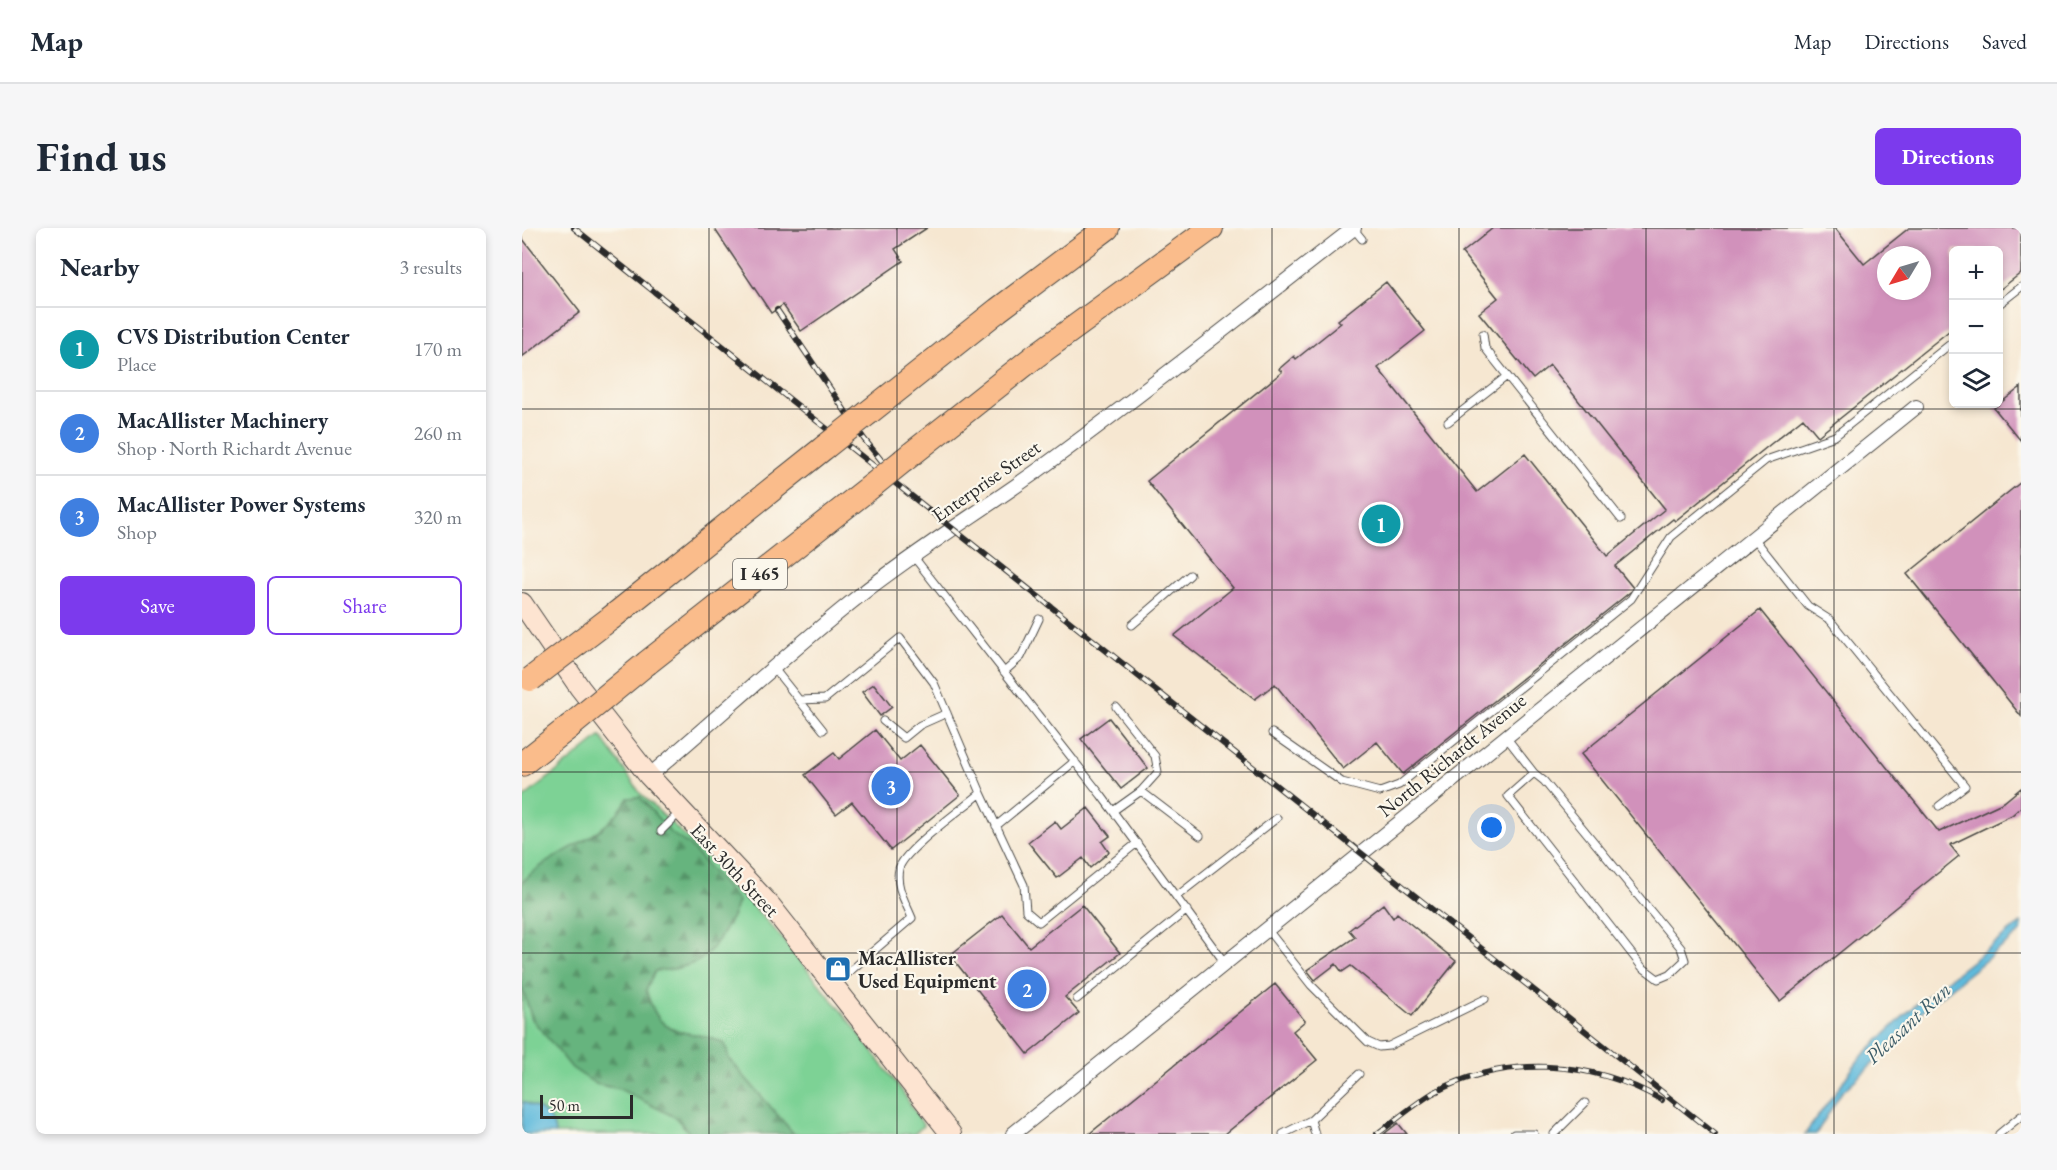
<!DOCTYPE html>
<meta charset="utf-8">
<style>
body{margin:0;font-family:"EB Garamond",serif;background:#f6f6f7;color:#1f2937}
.controls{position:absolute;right:18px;top:18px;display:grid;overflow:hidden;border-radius:9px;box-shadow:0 3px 9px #0003}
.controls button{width:54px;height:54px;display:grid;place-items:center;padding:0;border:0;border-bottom:2px solid #e0e1e3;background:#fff;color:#1f2937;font:30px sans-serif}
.compass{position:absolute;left:1355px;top:18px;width:54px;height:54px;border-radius:50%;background:#fff;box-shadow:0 3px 9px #0003;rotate:232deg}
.scale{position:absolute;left:18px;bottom:15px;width:93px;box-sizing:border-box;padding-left:6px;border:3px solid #2b2b2b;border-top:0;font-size:16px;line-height:21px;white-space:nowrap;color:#2b2b2b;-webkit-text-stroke:4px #fbf7ec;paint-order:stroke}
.you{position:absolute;left:970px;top:600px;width:21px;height:21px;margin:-15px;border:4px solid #fff;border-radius:50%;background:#1a73e8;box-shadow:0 0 0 9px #1a73e833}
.badge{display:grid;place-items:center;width:39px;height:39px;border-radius:50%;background:#7c3aed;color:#fff;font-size:20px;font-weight:700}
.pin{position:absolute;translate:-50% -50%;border:3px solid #fff;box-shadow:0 2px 6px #0006}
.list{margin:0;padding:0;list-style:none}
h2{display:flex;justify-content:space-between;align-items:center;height:78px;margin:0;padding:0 24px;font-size:26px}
h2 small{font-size:20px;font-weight:400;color:#747a83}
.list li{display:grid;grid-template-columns:39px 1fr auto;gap:18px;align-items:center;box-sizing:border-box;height:84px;padding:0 24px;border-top:2px solid #e0e1e3}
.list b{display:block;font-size:22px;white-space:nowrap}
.list p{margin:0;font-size:20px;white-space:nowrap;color:#747a83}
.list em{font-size:20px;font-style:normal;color:#747a83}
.actions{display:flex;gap:12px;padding:18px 24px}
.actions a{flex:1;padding:14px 0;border:2px solid #7c3aed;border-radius:9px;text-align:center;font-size:21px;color:#7c3aed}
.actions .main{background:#7c3aed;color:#fff}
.icon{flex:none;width:33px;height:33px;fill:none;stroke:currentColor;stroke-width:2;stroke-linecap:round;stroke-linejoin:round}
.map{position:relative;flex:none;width:1499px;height:906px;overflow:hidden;border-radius:9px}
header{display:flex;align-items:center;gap:36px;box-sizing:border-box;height:84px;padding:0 30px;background:#fff;border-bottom:2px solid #e0e1e3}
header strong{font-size:28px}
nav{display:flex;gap:33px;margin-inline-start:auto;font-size:21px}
.intro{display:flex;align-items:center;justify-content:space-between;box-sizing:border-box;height:144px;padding:0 36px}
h1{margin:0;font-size:42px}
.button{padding:15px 27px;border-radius:9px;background:#7c3aed;color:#fff;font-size:21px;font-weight:700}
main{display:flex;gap:36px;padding:0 36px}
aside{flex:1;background:#fff;border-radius:9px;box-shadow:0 3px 9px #0003}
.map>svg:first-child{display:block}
</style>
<header>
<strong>Map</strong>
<nav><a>Map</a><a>Directions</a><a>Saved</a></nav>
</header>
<div class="intro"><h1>Find us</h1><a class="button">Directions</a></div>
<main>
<aside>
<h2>Nearby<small>3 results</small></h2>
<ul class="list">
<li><span class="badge" style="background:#0f9aa8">1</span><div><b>CVS Distribution Center</b><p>Place</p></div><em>170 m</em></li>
<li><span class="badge" style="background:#3f7fe0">2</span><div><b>MacAllister Machinery</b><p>Shop · North Richardt Avenue</p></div><em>260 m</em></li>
<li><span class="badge" style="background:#3f7fe0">3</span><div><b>MacAllister Power Systems</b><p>Shop</p></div><em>320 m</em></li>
</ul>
<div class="actions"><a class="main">Save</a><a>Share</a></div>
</aside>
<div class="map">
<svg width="1499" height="906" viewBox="0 0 1499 906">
<defs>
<pattern id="forest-firs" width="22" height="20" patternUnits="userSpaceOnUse" patternTransform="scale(1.5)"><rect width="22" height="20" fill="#66b47e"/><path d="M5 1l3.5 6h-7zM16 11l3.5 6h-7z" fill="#549367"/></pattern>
</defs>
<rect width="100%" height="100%" fill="#fbf7ec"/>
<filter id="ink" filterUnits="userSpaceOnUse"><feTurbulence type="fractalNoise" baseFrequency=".0167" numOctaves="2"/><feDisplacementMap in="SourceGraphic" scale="12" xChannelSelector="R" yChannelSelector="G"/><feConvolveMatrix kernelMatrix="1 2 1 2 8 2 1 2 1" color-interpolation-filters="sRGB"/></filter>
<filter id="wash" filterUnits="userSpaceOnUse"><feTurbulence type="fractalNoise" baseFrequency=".008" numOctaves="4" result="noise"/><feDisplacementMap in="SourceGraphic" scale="24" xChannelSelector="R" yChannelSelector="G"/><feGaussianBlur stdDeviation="1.35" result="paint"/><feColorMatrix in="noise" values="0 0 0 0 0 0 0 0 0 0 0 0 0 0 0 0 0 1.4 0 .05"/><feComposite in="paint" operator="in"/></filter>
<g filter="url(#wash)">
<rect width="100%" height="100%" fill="#f6e7d1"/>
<!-- grass -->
<path fill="#7dd295" stroke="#547e60" stroke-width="1.5" d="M 79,508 L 118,565 L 195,639 L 254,703 L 330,796 L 380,863 L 402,898 L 391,906 L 272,906 L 207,831 L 203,816 C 165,796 140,819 124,762 L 133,743 C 147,742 161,740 174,734 C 191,726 211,690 216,673 L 167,617 L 149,605 L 118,569 L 106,570 C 80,616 32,620 0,655 L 0,571 Z
M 0,759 L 10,791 L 50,840 L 74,856 L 98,861 L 153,889 L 169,906 L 33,906 C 32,888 16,877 0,875 Z"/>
<!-- forest -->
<path fill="url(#forest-firs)" stroke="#487054" stroke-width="1.5" d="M 118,569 L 149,605 L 167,617 L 216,673 C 211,690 191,726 174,734 C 161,740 147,742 133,743 L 124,762 C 140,819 165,796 203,816 L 207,831 L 272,906 L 169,906 L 153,889 L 98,861 L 74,856 L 50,840 L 10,791 L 0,759 L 0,655 C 31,620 80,616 106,570 Z"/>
<!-- water -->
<path fill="#5ebadc" stroke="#447284" stroke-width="1.5" d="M 1499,695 L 1499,704 L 1394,788 L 1354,833 L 1319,865 L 1294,906 L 1283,906 L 1338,830 L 1394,776 Z
M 1,874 C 17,880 32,887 33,906 L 0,906 Z"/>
<g id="blocks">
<!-- building -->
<path fill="#d191bb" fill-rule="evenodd" d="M 192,0 L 405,0 L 373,21 L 381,33 L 279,103 L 261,77 L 249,85 Z
M 971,0 L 1313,0 L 1342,36 L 1387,0 L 1499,0 L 1499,45 L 1476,63 L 1476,22 L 1432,22 L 1432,99 L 1296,208 L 1281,190 L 1153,293 L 1151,291 L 1093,338 L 1112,361 L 881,546 L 855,514 L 821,541 L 753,456 L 733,471 L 652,408 L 711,360 L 625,253 L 760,144 L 757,141 L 772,128 L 774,131 L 819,95 L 816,92 L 864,54 L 903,103 L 856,140 L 955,264 L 1003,226 L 1085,328 L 1143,281 L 1028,137 L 1011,151 L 957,85 L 976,70 L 940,25 ZM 1364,27 L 1400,27 L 1400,63 L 1364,63 Z
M 0,10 L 58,84 L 0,129 Z
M 1499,159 L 1499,213 L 1472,180 Z
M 1499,254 L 1499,488 L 1385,346 Z
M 1238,382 L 1417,604 L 1482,574 L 1499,560 L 1499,579 L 1490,587 L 1428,617 L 1437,628 L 1258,773 L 1059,526 Z
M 352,456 L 370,479 L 358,488 L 340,464 Z
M 587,490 L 626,540 L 599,561 L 559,511 Z
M 353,502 L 378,533 L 398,517 L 438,567 L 369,622 L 330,574 L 314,586 L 283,547 L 312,525 L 317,531 Z
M 566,580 L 588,608 L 580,614 L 587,624 L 568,640 L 561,630 L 535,650 L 506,614 L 533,593 L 539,601 Z
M 861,676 L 871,690 L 875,685 L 934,733 L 890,788 L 829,738 L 820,744 L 814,736 L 793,752 L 785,742 L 833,709 L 827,702 Z
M 560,677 L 598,725 L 543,769 L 557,785 L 506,826 L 428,727 L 480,686 L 507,719 Z
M 753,756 L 783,793 L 771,803 L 795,832 L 703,906 L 567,906 Z
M 876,895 L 885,906 L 862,906 Z"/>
</g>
</g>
<g filter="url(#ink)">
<use href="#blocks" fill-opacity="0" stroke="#494744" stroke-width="1.5"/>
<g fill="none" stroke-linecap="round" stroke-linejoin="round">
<defs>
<path id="service" d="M 831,0 L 840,11
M 1476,77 L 1499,59
M 961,106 L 963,120 L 1099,291
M 926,194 L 985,148
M 1232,310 L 1286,378 L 1308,392 L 1443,558 L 1417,578
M 391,328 L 579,567 L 703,735
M 610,397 L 668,347
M 250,438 L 301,502
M 482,444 L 499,429 L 517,391
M 278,472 L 303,471 L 378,410 L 412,455 L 459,565 C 443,579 380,623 377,641 C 373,658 384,675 390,690 L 313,756
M 594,479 L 633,528 L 636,544 L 619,563
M 361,493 L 382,510 L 398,497 L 425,485
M 750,505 L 820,554 L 858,564 L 877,557 L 1109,371 L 1149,309 L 1244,232 L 1313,208 L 1432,113
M 984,509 L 1012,545 L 986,568 L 1120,739 L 1136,751 L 1148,746 L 1163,732 L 1159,720 L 1022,553 L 1012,545
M 459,565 L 502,657 L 504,683 L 517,694 L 615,615
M 591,583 L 619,563 L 678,608
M 474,598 L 553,533
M 139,603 L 158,584
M 655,668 L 755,590
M 745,701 L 789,757 L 846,814 L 857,819 L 867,818 L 963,771
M 555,771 L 665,682
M 789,892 L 837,846
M 761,906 L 789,892 L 793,906
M 992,906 L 1012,906
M 1032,906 L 1063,875
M 1477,906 L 1499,888"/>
<path id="minor" d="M 127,548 C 198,488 265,425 337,368 C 394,323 456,285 515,243 C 623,165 727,81 832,0
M 491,906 L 1394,179"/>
<path id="secondary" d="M 0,375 L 58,460 L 127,548 L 248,677 L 429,906"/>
<path id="motorway" d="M 346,185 L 476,82 L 585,0
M 382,232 L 512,129 L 689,0
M 89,390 L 303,219
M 125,435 L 351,257
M 0,536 L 47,499"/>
</defs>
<!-- service casing -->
<use href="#service" stroke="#494744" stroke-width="9"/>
<!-- minor casing -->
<use href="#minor" stroke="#494744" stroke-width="16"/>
<!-- secondary casing -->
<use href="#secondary" stroke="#494744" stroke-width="22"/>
<!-- motorway casing -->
<use href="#motorway" stroke="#494744" stroke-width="26"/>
<!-- service -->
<use href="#service" stroke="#fff" stroke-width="7"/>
<!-- minor -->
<use href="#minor" stroke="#fff" stroke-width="14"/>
<!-- secondary -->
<use href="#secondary" stroke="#fde4d1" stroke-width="20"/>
<!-- motorway -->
<use href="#motorway" stroke="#fabc8b" stroke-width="24"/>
<defs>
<path id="rail" d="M 52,0 L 1193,906
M 255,82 L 342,211 L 368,243
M 855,906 C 874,892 891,877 911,865 C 984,826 1070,832 1140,872"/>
</defs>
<!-- rail casing -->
<use href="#rail" stroke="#2b2b2b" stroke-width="6"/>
<!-- rail -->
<use href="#rail" stroke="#fbf7ec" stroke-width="4" stroke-dasharray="11" stroke-linecap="butt"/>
<defs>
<path id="motorway-bridge" d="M 303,219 L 346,185
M 351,257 L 382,232
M 9,451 L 89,390
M 47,499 L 125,435"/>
</defs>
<!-- motorway-bridge casing -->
<use href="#motorway-bridge" stroke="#494744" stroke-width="26" stroke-linecap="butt"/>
<!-- motorway-bridge -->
<use href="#motorway-bridge" stroke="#fabc8b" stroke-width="24"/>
</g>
</g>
<!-- grid -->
<path fill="none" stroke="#2b2b2b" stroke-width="1.5" stroke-opacity="0.55" d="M 187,0 L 187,906M 375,0 L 375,906M 562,0 L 562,906M 750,0 L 750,906M 937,0 L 937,906M 1124,0 L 1124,906M 1312,0 L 1312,906M 0,181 L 1499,181M 0,362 L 1499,362M 0,544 L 1499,544M 0,725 L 1499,725"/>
<!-- icons -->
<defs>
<symbol id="shop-square" viewBox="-11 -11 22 22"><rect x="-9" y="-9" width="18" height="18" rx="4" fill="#1f6fb2" stroke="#fbf7ec"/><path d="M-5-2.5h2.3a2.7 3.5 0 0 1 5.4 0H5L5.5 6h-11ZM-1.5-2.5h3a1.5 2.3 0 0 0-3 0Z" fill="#fff"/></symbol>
</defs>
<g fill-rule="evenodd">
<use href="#shop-square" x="301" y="726" width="30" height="30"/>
</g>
<g text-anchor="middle" stroke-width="4.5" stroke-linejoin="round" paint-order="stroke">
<!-- shield labels -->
<rect fill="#fbf7ec" stroke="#696865" stroke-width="1.5" x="211" y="331" width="54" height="30" rx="4.5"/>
<g font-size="18" font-weight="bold" fill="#2b2b2b">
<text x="238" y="352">I 465</text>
</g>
<!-- street labels -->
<g font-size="20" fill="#2b2b2b" stroke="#fbf7ec">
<text transform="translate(464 253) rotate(-35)" y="7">Enterprise Street</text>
<text transform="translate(930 527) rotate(-39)" y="7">North Richardt Avenue</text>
<text transform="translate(213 642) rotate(47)" y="7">East 30th Street</text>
</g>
<!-- poi labels -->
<g font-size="20" font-weight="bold" fill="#2b2b2b" stroke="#fbf7ec" text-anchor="start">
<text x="336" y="737">MacAllister<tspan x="336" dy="23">Used Equipment</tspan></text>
</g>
<!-- water labels -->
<g font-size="21" font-style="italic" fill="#3d5d69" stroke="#fbf7ec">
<text transform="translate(1386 795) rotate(-43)" y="7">Pleasant Run</text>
</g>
</g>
</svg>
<div class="controls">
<button>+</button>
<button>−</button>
<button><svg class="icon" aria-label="layers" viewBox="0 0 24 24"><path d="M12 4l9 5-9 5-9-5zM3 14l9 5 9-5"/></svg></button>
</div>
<svg class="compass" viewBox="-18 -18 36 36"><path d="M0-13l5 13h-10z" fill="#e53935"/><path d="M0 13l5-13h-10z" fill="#747a83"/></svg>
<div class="scale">50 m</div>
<div class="you"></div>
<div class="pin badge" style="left:859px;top:296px;background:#0f9aa8">1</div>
<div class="pin badge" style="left:505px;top:761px;background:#3f7fe0">2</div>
<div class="pin badge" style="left:369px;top:558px;background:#3f7fe0">3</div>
</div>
</main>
